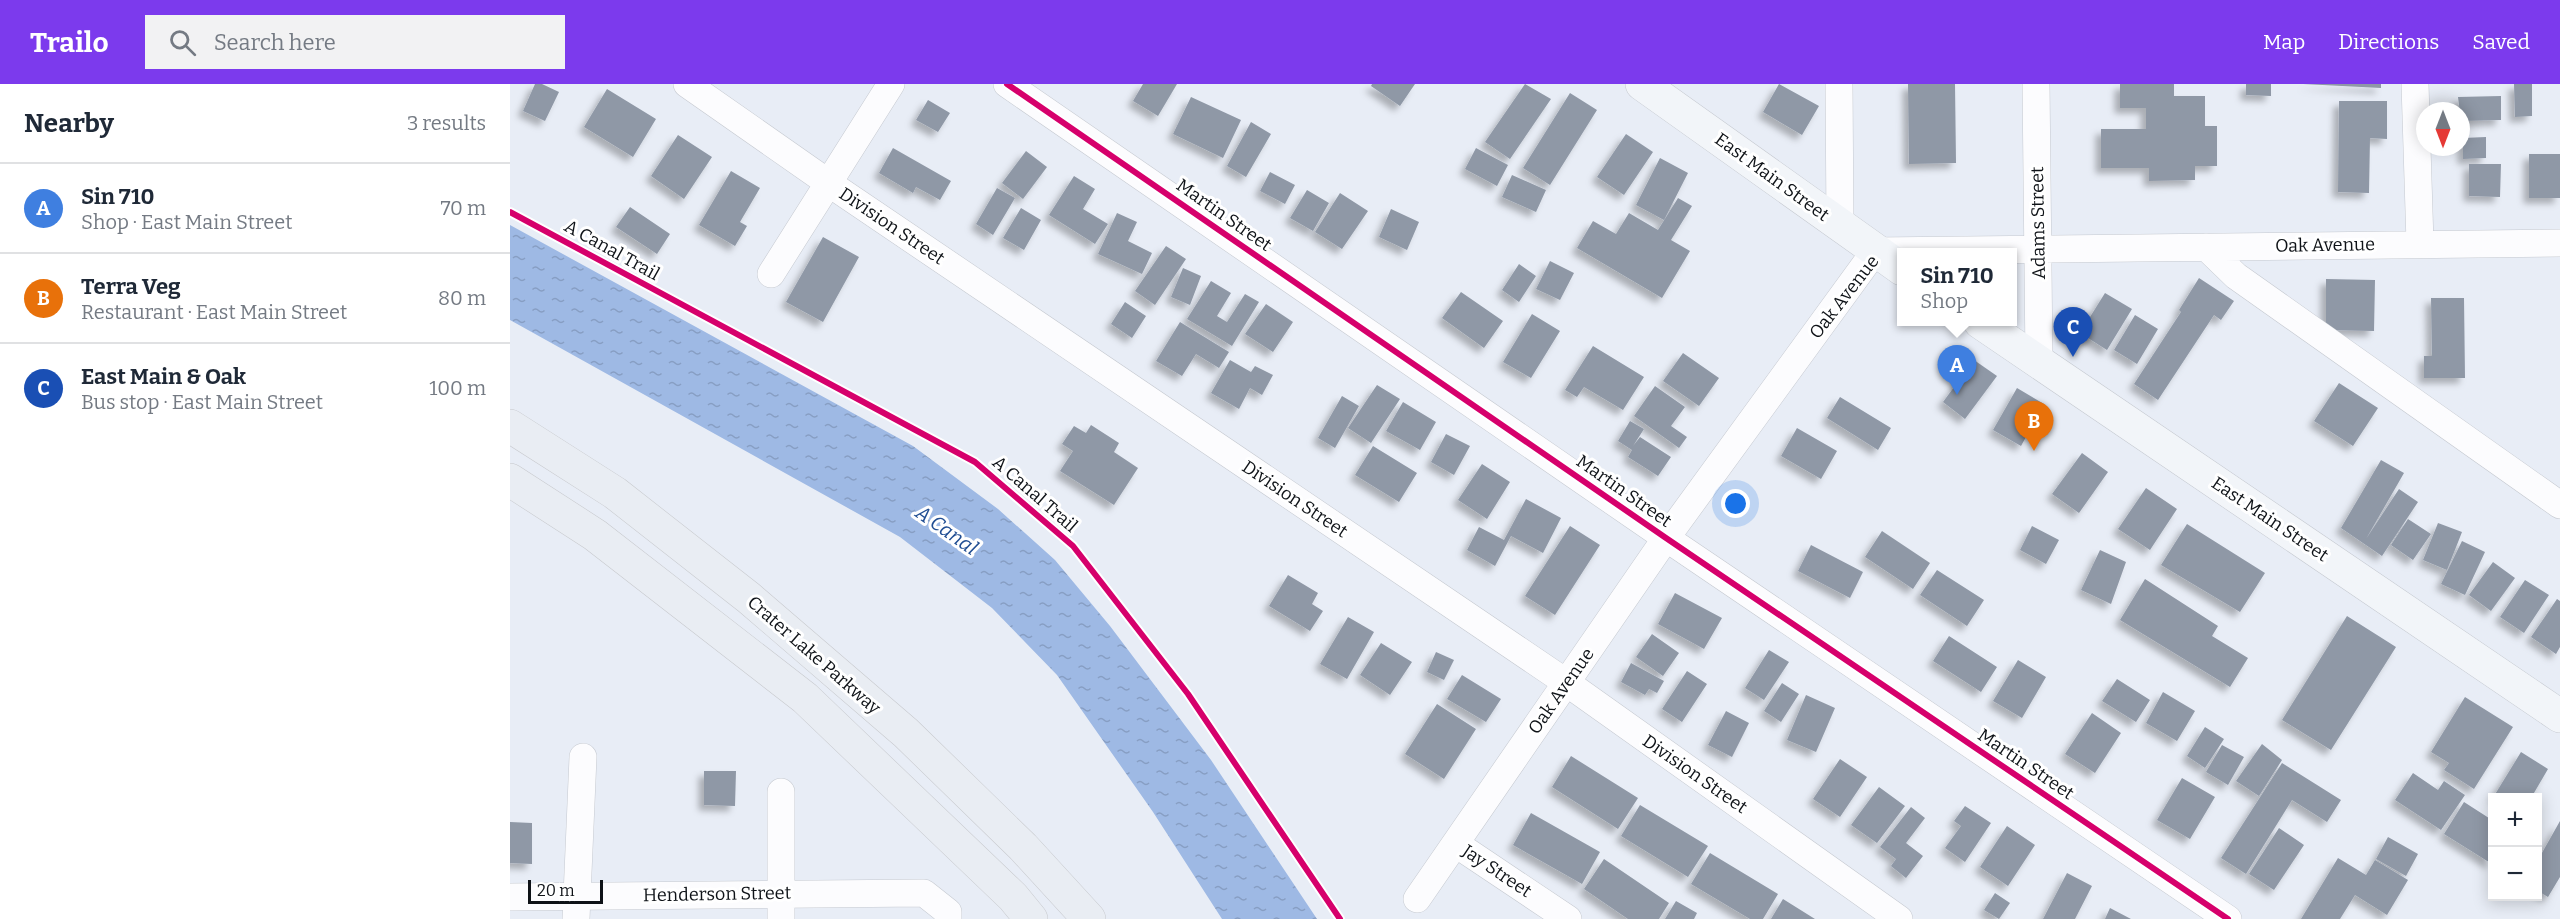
<!DOCTYPE html>
<meta charset="utf-8">
<style>
body{margin:0;font-family:Bitter,serif;background:#f2f2f3;color:#1f2937}
.controls{position:absolute;right:18px;bottom:18px;display:grid;overflow:hidden;border-radius:0px;box-shadow:0 3px 15px #0003}
.controls button{width:54px;height:54px;display:grid;place-items:center;padding:0;border:0;border-bottom:2px solid #e0e1e3;background:#fff;color:#1f2937;font:30px sans-serif}
.compass{position:absolute;left:1906px;top:18px;width:54px;height:54px;border-radius:50%;background:#fff;box-shadow:0 3px 15px #0003;rotate:180deg}
.scale{position:absolute;left:18px;bottom:15px;width:75px;box-sizing:border-box;padding-left:6px;border:3px solid #0e1217;border-top:0;font-size:16px;line-height:21px;white-space:nowrap;color:#0e1217;-webkit-text-stroke:4px #fff;paint-order:stroke}
.you{position:absolute;left:1226px;top:420px;width:21px;height:21px;margin:-15px;border:4px solid #fff;border-radius:50%;background:#1a73e8;box-shadow:0 0 0 9px #1a73e833}
.badge{display:grid;place-items:center;width:39px;height:39px;border-radius:50%;background:#7c3aed;color:#fff;font-size:20px;font-weight:700}
.pin{position:absolute;translate:-50% -50px;filter:drop-shadow(0 2px 3px #0008)}
.pin::after{content:'';position:absolute;top:32px;width:21px;height:18px;background:inherit;clip-path:polygon(0 0,100% 0,50% 100%)}
.popup{position:absolute;left:1387px;top:164px;width:120px;height:78px;box-sizing:border-box;display:grid;place-content:center;border-radius:0px;background:#fff;filter:drop-shadow(0 2px 4px #0005);font-size:20px;white-space:nowrap;color:#747a83}
.popup b{font-size:22px;color:#1f2937}
.popup::after{content:'';position:absolute;left:50%;top:100%;margin-left:-12px;border:12px solid transparent;border-top-color:#fff}
.list{margin:0;padding:0;list-style:none}
h2{display:flex;justify-content:space-between;align-items:center;height:78px;margin:0;padding:0 24px;font-size:26px}
h2 small{font-size:20px;font-weight:400;color:#747a83}
.list li{display:grid;grid-template-columns:39px 1fr auto;gap:18px;align-items:center;box-sizing:border-box;height:90px;padding:0 24px;border-top:2px solid #e0e1e3}
.list b{display:block;font-size:22px;white-space:nowrap}
.list p{margin:0;font-size:20px;white-space:nowrap;color:#747a83}
.list em{font-size:20px;font-style:normal;color:#747a83}
.icon{flex:none;width:33px;height:33px;fill:none;stroke:currentColor;stroke-width:2;stroke-linecap:round;stroke-linejoin:round}
.map{position:relative;flex:none;width:2050px;height:835px;overflow:hidden}
header{display:flex;align-items:center;gap:36px;box-sizing:border-box;height:84px;padding:0 30px;background:#7c3aed;color:#fff}
header strong{font-size:28px}
nav{display:flex;gap:33px;margin-inline-start:auto;font-size:21px}
.search{width:420px;height:54px;background:#f2f2f3;display:flex;align-items:center;gap:15px;box-sizing:border-box;padding:0 21px;border-radius:0px;color:#747a83;font-size:22px}
main{display:flex}
aside{flex:1;background:#fff}
.map>svg:first-child{display:block}
</style>
<header>
<strong>Trailo</strong>
<div class="search"><svg class="icon" aria-label="search" viewBox="0 0 24 24"><circle cx="10" cy="10" r="6"/><path d="M15 15l6 6"/></svg>Search here</div>
<nav><a>Map</a><a>Directions</a><a>Saved</a></nav>
</header>
<main>
<aside>
<h2>Nearby<small>3 results</small></h2>
<ul class="list">
<li><span class="badge" style="background:#3f7fe0">A</span><div><b>Sin 710</b><p>Shop · East Main Street</p></div><em>70 m</em></li>
<li><span class="badge" style="background:#e8710a">B</span><div><b>Terra Veg</b><p>Restaurant · East Main Street</p></div><em>80 m</em></li>
<li><span class="badge" style="background:#1a4fb4">C</span><div><b>East Main &amp; Oak</b><p>Bus stop · East Main Street</p></div><em>100 m</em></li>
</ul>
</aside>
<div class="map">
<svg width="2050" height="835" viewBox="0 0 2050 835">
<defs>
<pattern id="water-ripples" width="26" height="14" patternUnits="userSpaceOnUse" patternTransform="scale(1.5)"><rect width="26" height="14" fill="#9eb9e4"/><path d="M2 4q2-2 4 0t4 0M15 11q2-2 4 0t4 0" fill="none" stroke="#879ec3"/></pattern>
<filter id="shadow"><feDropShadow dx="-5.5" dy="5.5" stdDeviation="3" flood-color="#0004"/></filter>
</defs>
<rect width="100%" height="100%" fill="#e8edf6"/>
<!-- water -->
<path fill="url(#water-ripples)" d="M 0,141 L 403,362 L 488,425 L 545,476 L 600,542 L 701,676 L 807,835 L 712,835 L 643,728 L 547,591 L 482,524 L 390,453 L 0,236 Z"/>
<!-- building -->
<path fill="#8f98a6" filter="url(#shadow)" d="M 25,0 L 32,0 L 49,8 L 35,37 L 13,27 Z
M 633,0 L 667,0 L 648,32 L 623,17 Z
M 862,0 L 905,0 L 890,22 L 861,2 Z
M 1015,0 L 1041,15 L 1000,75 L 975,58 Z
M 1269,0 L 1309,22 L 1292,51 L 1253,28 Z
M 1398,0 L 1445,0 L 1446,79 L 1399,80 Z
M 1610,0 L 1664,0 L 1664,12 L 1695,12 L 1695,42 L 1707,42 L 1707,82 L 1685,82 L 1685,96 L 1639,97 L 1639,84 L 1591,84 L 1591,45 L 1636,45 L 1636,24 L 1610,24 Z
M 1736,0 L 1761,0 L 1761,12 L 1736,11 Z
M 1793,0 L 1871,0 L 1871,4 Z
M 2004,0 L 2022,0 L 2022,32 L 2005,33 Z
M 97,5 L 146,35 L 123,73 L 74,43 Z
M 1060,9 L 1087,26 L 1040,101 L 1013,84 Z
M 1991,12 L 1991,36 L 1951,37 L 1948,13 Z
M 681,13 L 731,36 L 713,74 L 663,50 Z
M 418,16 L 440,29 L 428,48 L 406,36 Z
M 1829,17 L 1877,17 L 1877,55 L 1860,54 L 1859,109 L 1828,108 Z
M 741,38 L 761,50 L 736,93 L 717,82 Z
M 1116,50 L 1143,68 L 1114,111 L 1087,93 Z
M 168,51 L 202,73 L 174,115 L 141,92 Z
M 1976,53 L 1976,74 L 1953,75 L 1953,54 Z
M 383,64 L 441,97 L 430,116 L 406,103 L 403,109 L 369,89 Z
M 966,64 L 998,81 L 987,102 L 955,85 Z
M 516,67 L 537,83 L 513,115 L 492,99 Z
M 2019,70 L 2050,70 L 2050,114 L 2019,114 Z
M 1150,74 L 1178,89 L 1154,136 L 1126,121 Z
M 1959,80 L 1991,80 L 1990,113 L 1959,112 Z
M 221,87 L 250,104 L 230,138 L 237,142 L 225,162 L 189,141 Z
M 760,88 L 785,101 L 775,120 L 750,107 Z
M 1002,91 L 1036,106 L 1026,128 L 992,113 Z
M 564,92 L 585,105 L 573,125 L 598,140 L 585,160 L 539,131 Z
M 487,104 L 505,114 L 483,151 L 466,140 Z
M 797,106 L 819,119 L 803,147 L 780,134 Z
M 830,109 L 858,127 L 832,165 L 805,148 Z
M 1168,114 L 1182,122 L 1161,156 L 1180,167 L 1152,214 L 1067,164 L 1083,137 L 1106,150 L 1119,129 L 1148,146 Z
M 120,123 L 160,150 L 147,170 L 106,143 Z
M 511,124 L 531,136 L 514,166 L 493,154 Z
M 881,125 L 909,138 L 897,166 L 869,153 Z
M 607,129 L 627,138 L 618,157 L 642,169 L 632,190 L 588,170 Z
M 313,153 L 349,173 L 313,238 L 276,218 Z
M 656,162 L 676,175 L 645,221 L 625,207 Z
M 1040,177 L 1064,189 L 1050,216 L 1026,205 Z
M 1009,180 L 1026,192 L 1009,218 L 992,206 Z
M 673,184 L 691,192 L 680,221 L 661,213 Z
M 1689,194 L 1724,217 L 1711,236 L 1704,231 L 1648,316 L 1624,300 L 1671,228 L 1669,226 Z
M 1816,195 L 1865,196 L 1864,247 L 1816,246 Z
M 701,197 L 721,209 L 707,232 L 717,238 L 735,210 L 749,218 L 722,262 L 677,235 Z
M 951,208 L 993,237 L 974,264 L 932,234 Z
M 1595,209 L 1622,225 L 1597,266 L 1570,249 Z
M 1921,214 L 1954,214 L 1955,294 L 1914,294 L 1914,272 L 1922,272 Z
M 615,218 L 636,232 L 622,254 L 601,240 Z
M 756,220 L 783,238 L 763,268 L 735,250 Z
M 1022,230 L 1050,247 L 1021,294 L 993,278 Z
M 1625,231 L 1648,245 L 1627,280 L 1604,266 Z
M 670,238 L 719,268 L 709,284 L 686,270 L 672,292 L 646,277 Z
M 1083,262 L 1134,293 L 1113,326 L 1074,303 L 1067,313 L 1055,306 Z
M 1173,269 L 1209,294 L 1189,322 L 1153,297 Z
M 720,276 L 741,288 L 745,282 L 763,291 L 752,311 L 740,304 L 729,325 L 701,309 Z
M 1464,276 L 1487,292 L 1455,335 L 1433,318 Z
M 1829,299 L 1868,324 L 1843,362 L 1804,337 Z
M 867,301 L 890,315 L 861,359 L 838,344 Z
M 1145,302 L 1175,323 L 1161,342 L 1177,353 L 1169,364 L 1124,332 Z
M 1507,304 L 1534,320 L 1511,362 L 1483,346 Z
M 832,312 L 849,322 L 825,364 L 808,354 Z
M 1330,313 L 1381,344 L 1368,366 L 1317,334 Z
M 893,318 L 926,338 L 910,366 L 876,347 Z
M 1120,337 L 1134,345 L 1123,362 L 1130,353 L 1161,373 L 1148,392 L 1118,373 L 1122,366 L 1108,357 Z
M 581,341 L 609,359 L 604,368 L 628,384 L 604,421 L 550,387 L 563,367 L 552,360 L 564,342 L 576,349 Z
M 1287,344 L 1327,367 L 1311,395 L 1271,372 Z
M 936,350 L 960,362 L 944,391 L 921,378 Z
M 863,362 L 907,389 L 889,418 L 845,391 Z
M 1572,369 L 1598,388 L 1569,429 L 1542,410 Z
M 1871,376 L 1894,389 L 1856,455 L 1889,405 L 1908,418 L 1872,472 L 1831,444 Z
M 972,380 L 1000,398 L 977,435 L 948,416 Z
M 1636,404 L 1667,425 L 1640,466 L 1608,445 Z
M 1016,415 L 1051,434 L 1033,469 L 1001,452 L 985,482 L 957,466 L 969,443 L 994,456 Z
M 1898,435 L 1921,450 L 1903,476 L 1881,461 Z
M 1928,439 L 1952,448 L 1937,486 L 1913,476 Z
M 1677,440 L 1755,489 L 1730,528 L 1651,481 Z
M 1060,442 L 1090,461 L 1045,531 L 1015,512 Z
M 1522,442 L 1549,456 L 1536,480 L 1510,466 Z
M 1372,447 L 1420,479 L 1403,505 L 1355,473 Z
M 1952,457 L 1975,468 L 1955,511 L 1931,500 Z
M 1301,461 L 1353,488 L 1340,514 L 1288,487 Z
M 1590,466 L 1616,478 L 1601,520 L 1571,506 Z
M 1983,478 L 2005,494 L 1981,527 L 1959,511 Z
M 1427,486 L 1474,516 L 1457,542 L 1410,511 Z
M 778,491 L 808,509 L 802,520 L 813,527 L 800,547 L 759,522 Z
M 1635,495 L 1708,542 L 1702,552 L 1738,574 L 1720,603 L 1610,536 Z
M 2015,496 L 2039,511 L 2014,549 L 1990,533 Z
M 1165,509 L 1212,534 L 1194,565 L 1148,540 Z
M 2047,515 L 2050,517 L 2050,563 L 2046,570 L 2021,553 Z
M 1837,532 L 1886,563 L 1821,666 L 1772,636 Z
M 838,533 L 864,548 L 837,595 L 810,580 Z
M 1142,550 L 1169,569 L 1153,592 L 1126,573 Z
M 1439,552 L 1487,583 L 1471,608 L 1423,577 Z
M 871,559 L 902,578 L 880,611 L 850,591 Z
M 1259,566 L 1279,578 L 1254,616 L 1235,604 Z
M 926,568 L 944,576 L 934,596 L 917,588 Z
M 1508,576 L 1536,593 L 1512,634 L 1483,617 Z
M 1121,579 L 1154,597 L 1147,609 L 1139,605 L 1135,611 L 1111,598 Z
M 1177,587 L 1197,600 L 1172,638 L 1152,625 Z
M 952,591 L 991,615 L 976,638 L 937,615 Z
M 1607,595 L 1640,616 L 1626,638 L 1592,617 Z
M 1272,599 L 1289,610 L 1271,638 L 1254,627 Z
M 1653,608 L 1685,627 L 1667,657 L 1636,639 Z
M 1296,611 L 1325,624 L 1306,668 L 1277,656 Z
M 1955,613 L 2003,643 L 1964,705 L 1934,686 L 1939,679 L 1921,668 Z
M 927,620 L 966,645 L 934,695 L 895,670 Z
M 1216,627 L 1239,639 L 1222,673 L 1198,661 Z
M 1582,629 L 1611,649 L 1585,689 L 1555,670 Z
M 1695,643 L 1714,655 L 1695,684 L 1677,672 Z
M 1752,660 L 1772,676 L 1749,712 L 1726,697 Z
M 1712,661 L 1734,673 L 1718,701 L 1696,688 Z
M 2011,668 L 2038,685 L 2021,714 L 1987,714 L 1984,712 Z
M 1061,672 L 1128,714 L 1108,745 L 1042,703 Z
M 1330,675 L 1357,693 L 1330,733 L 1303,715 Z
M 1772,679 L 1831,716 L 1817,738 L 1782,716 L 1736,790 L 1711,774 Z
M 194,687 L 226,687 L 225,722 L 194,721 Z
M 1903,689 L 1928,706 L 1934,697 L 1955,711 L 1931,746 L 1885,716 Z
M 1672,694 L 1705,713 L 1680,755 L 1647,736 Z
M 1369,703 L 1395,722 L 1367,759 L 1341,741 Z
M 1954,718 L 1982,736 L 1982,780 L 1934,750 Z
M 1130,721 L 1198,762 L 1178,793 L 1111,752 Z
M 1455,722 L 1481,739 L 1455,778 L 1435,764 L 1451,742 L 1444,737 Z
M 1401,723 L 1415,734 L 1396,759 L 1413,772 L 1396,794 L 1381,782 L 1386,775 L 1370,763 Z
M 1021,729 L 1090,768 L 1072,800 L 1003,761 Z
M 2050,737 L 2050,793 L 2038,813 L 2028,807 L 2028,776 Z
M 0,738 L 22,739 L 22,780 L 0,779 Z
M 1497,742 L 1525,761 L 1498,802 L 1470,783 Z
M 1769,744 L 1794,761 L 1764,806 L 1739,790 Z
M 1878,753 L 1908,770 L 1896,792 L 1866,775 Z
M 1200,769 L 1268,810 L 1253,835 L 1240,835 L 1181,800 Z
M 1828,774 L 1856,791 L 1865,776 L 1898,796 L 1877,831 L 1845,811 L 1830,835 L 1791,835 Z
M 1094,775 L 1159,819 L 1149,835 L 1118,835 L 1074,805 Z
M 1557,789 L 1582,802 L 1565,835 L 1533,835 Z
M 1485,809 L 1500,819 L 1489,835 L 1474,826 Z
M 1273,815 L 1305,835 L 1261,835 Z
M 1166,817 L 1187,829 L 1184,835 L 1155,835 Z
M 1600,824 L 1621,835 L 1595,835 Z"/>
<g fill="none" stroke-linecap="round" stroke-linejoin="round">
<defs>
<path id="street" d="M 177,0 L 320,100 L 1057,599 L 1389,835
M 497,0 L 1156,454 L 1718,835
M 1329,0 L 1330,142
M 1526,0 L 1529,277
M 1905,0 L 1910,159
M 1696,163 L 1726,192 L 2050,421
M 261,190 L 381,0
M 271,708 L 271,835
M 946,760 L 1058,835
M 0,813 L 414,809 L 438,828 L 438,835
M 907,815 L 1156,454 L 1365,167 L 2050,159
M 66,835 L 73,673"/>
<path id="secondary" d="M 1132,0 L 1392,185
M 1470,238 L 2050,632"/>
<path id="primary" d="M 0,342 L 105,409 L 239,514 L 396,649 L 513,763 L 579,835
M 0,396 L 85,451 L 295,614 L 503,813 L 521,835"/>
</defs>
<!-- street casing -->
<use href="#street" stroke="#c5c9d0" stroke-width="28"/>
<!-- secondary casing -->
<use href="#secondary" stroke="#c5c9d0" stroke-width="34"/>
<!-- primary casing -->
<use href="#primary" stroke="#c7c9cd" stroke-width="34"/>
<!-- street -->
<use href="#street" stroke="#fcfcfe" stroke-width="27"/>
<!-- secondary -->
<use href="#secondary" stroke="#f2f5f9" stroke-width="33"/>
<!-- primary -->
<use href="#primary" stroke="#e9edf3" stroke-width="33"/>
<defs>
<path id="cycleway" d="M 497,0 L 1156,454 L 1718,835
M 0,128 L 465,378 L 563,462 L 678,610 L 830,835"/>
</defs>
<!-- cycleway casing -->
<use href="#cycleway" stroke="#fff" stroke-width="10"/>
<!-- cycleway -->
<use href="#cycleway" stroke="#d6006c" stroke-width="6"/>
</g>
<g text-anchor="middle" stroke-width="6" stroke-linejoin="round" paint-order="stroke">
<!-- street labels -->
<g font-size="18" fill="#0e1217" stroke="#fff">
<text transform="translate(1262 93) rotate(36)" y="6">East Main Street</text>
<text transform="translate(714 131) rotate(35)" y="6">Martin Street</text>
<text transform="translate(1528 139) rotate(-91)" y="6">Adams Street</text>
<text transform="translate(382 142) rotate(34)" y="6">Division Street</text>
<text transform="translate(1815 161) rotate(-1)" y="6">Oak Avenue</text>
<text transform="translate(102 166) rotate(29)" y="6">A Canal Trail</text>
<text transform="translate(1334 213) rotate(-52)" y="6">Oak Avenue</text>
<text transform="translate(1114 407) rotate(35)" y="6">Martin Street</text>
<text transform="translate(525 410) rotate(41)" y="6">A Canal Trail</text>
<text transform="translate(785 415) rotate(34)" y="6">Division Street</text>
<text transform="translate(1760 435) rotate(34)" y="6">East Main Street</text>
<text transform="translate(304 571) rotate(41)" y="6">Crater Lake Parkway</text>
<text transform="translate(1051 607) rotate(-55)" y="6">Oak Avenue</text>
<text transform="translate(1516 680) rotate(34)" y="6">Martin Street</text>
<text transform="translate(1185 690) rotate(35)" y="6">Division Street</text>
<text transform="translate(987 787) rotate(34)" y="6">Jay Street</text>
<text transform="translate(207 810) rotate(-1)" y="6">Henderson Street</text>
</g>
<!-- water labels -->
<g font-size="20" font-style="italic" fill="#214e93" stroke="#fff">
<text transform="translate(437 446) rotate(35)" y="7">A Canal</text>
</g>
</g>
</svg>
<div class="controls">
<button>+</button>
<button>−</button>
</div>
<svg class="compass" viewBox="-18 -18 36 36"><path d="M0-13l5 13h-10z" fill="#e53935"/><path d="M0 13l5-13h-10z" fill="#747a83"/></svg>
<div class="scale">20 m</div>
<div class="you"></div>
<div class="pin badge" style="left:1447px;top:311px;background:#3f7fe0">A</div>
<div class="popup"><b>Sin 710</b>Shop</div>
<div class="pin badge" style="left:1524px;top:367px;background:#e8710a">B</div>
<div class="pin badge" style="left:1563px;top:273px;background:#1a4fb4">C</div>
</div>
</main>
